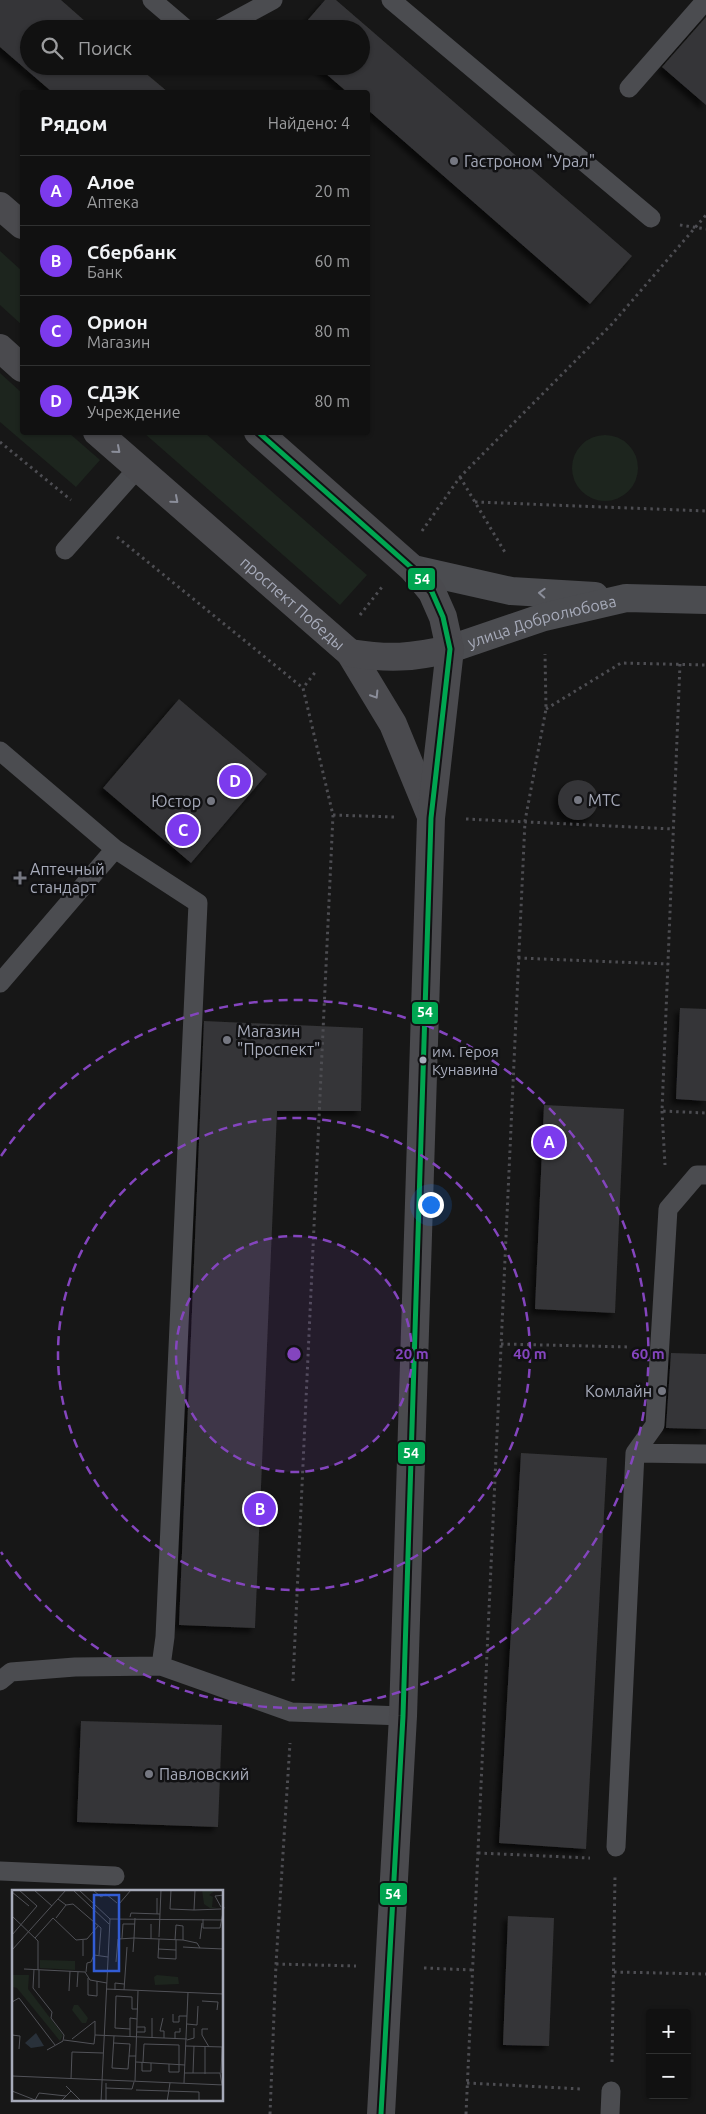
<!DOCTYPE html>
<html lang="ru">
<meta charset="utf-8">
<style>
body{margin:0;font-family:Ubuntu,sans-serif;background:#1a1a1a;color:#f1f3f6}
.controls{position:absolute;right:15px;bottom:15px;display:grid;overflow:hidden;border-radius:5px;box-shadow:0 1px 4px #0004}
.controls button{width:45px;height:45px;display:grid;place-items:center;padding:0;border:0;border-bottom:1px solid #303131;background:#111;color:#f1f3f6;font:25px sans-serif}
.you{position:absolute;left:430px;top:1204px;width:18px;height:18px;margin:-12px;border:4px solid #fff;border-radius:50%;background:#1a73e8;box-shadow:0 0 0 8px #1a73e833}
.badge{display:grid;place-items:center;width:32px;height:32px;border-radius:50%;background:#7c3aed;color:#fff;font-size:16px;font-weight:700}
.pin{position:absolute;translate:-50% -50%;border:2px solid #fff;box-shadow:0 1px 5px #0006}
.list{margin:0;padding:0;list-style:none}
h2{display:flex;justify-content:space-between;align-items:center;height:65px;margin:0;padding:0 20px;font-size:21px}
h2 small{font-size:16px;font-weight:400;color:#9c9d9f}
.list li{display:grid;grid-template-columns:32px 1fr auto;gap:15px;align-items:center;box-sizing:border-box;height:70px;padding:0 20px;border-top:1px solid #303131}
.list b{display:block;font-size:19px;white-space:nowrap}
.list p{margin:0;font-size:16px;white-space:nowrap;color:#9c9d9f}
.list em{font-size:16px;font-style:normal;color:#9c9d9f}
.icon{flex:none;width:28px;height:28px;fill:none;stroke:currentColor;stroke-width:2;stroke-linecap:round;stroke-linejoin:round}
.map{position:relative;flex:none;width:706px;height:2114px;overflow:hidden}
.search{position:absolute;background:#111;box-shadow:0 1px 4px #0004;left:20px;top:20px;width:350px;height:55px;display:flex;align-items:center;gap:12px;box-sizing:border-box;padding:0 18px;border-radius:28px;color:#9c9d9f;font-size:19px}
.panel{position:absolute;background:#111;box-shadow:0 1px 4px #0004;left:20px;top:90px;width:350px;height:345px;border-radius:5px}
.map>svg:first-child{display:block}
</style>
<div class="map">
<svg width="706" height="2114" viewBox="0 0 706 2114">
<defs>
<filter id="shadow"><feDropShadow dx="-4.5" dy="4.5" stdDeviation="2.5" flood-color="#0009"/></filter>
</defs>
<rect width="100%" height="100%" fill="#171717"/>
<!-- green -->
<path fill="#1d251e" d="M 0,251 L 22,271 L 22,325 L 0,305 Z
M 0,373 L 22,393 L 22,432 L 69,433 L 100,460 L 76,487 L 0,422 Z
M 144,433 L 205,433 L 367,575 L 340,605 Z
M572 468a33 33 0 1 1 66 0a33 33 0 1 1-66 0Z"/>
<!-- building -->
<path fill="#353537" filter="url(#shadow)" d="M 0,0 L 61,0 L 94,29 L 29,29 L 29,66 L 137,66 L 168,92 L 52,92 L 0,47 Z
M 325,0 L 336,0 L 632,256 L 590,304 L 368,110 L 368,92 L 347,92 L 317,66 L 361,66 L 361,29 L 300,29 Z
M 706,17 L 706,105 L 662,67 Z
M 179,699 L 267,774 L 191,863 L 103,788 Z
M558 800a20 20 0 1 1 40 0a20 20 0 1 1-40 0Z
M 680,1008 L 706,1009 L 706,1101 L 676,1099 Z
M 204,1021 L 363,1028 L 361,1111 L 277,1111 L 255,1628 L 179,1625 Z
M 544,1105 L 624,1109 L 615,1313 L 535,1309 Z
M 671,1353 L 706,1354 L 706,1429 L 666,1428 Z
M 521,1453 L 607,1458 L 586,1849 L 499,1843 Z
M 81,1721 L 222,1725 L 218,1827 L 77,1822 Z
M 508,1916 L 554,1918 L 549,2046 L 503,2045 Z"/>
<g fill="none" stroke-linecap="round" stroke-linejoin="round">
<!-- path -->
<path stroke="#4d4d52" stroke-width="3" stroke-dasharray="2.5 4" stroke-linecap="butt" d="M 680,225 L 706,229
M 0,442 L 71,500
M 460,477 L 506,554
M 475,502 L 706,511
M 422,531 L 460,477 L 612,324 L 706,215
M 117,537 L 303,688
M 360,615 L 382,587
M 680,664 L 662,1111 L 706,1113
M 546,709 L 621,663 L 706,665
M 333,815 L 395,817
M 466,819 L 673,829
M 518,958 L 668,964
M 662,1111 L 665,1165
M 501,1344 L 630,1347
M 293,1681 L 333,815 L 303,688 L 317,670
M 478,1853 L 590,1858
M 276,1964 L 356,1966
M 424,1968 L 473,1970
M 614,1972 L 706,1974
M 612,2062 L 615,1876
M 467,2083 L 582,2089
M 270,2114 L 276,1964 L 290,1743
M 466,2114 L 525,821 L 546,709 L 545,654"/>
<!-- service -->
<path stroke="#4b4c50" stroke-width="19" d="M 152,0 L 186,29
M 391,0 L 651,218
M 219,29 L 273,0
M 629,88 L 706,0
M 65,550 L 138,468
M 0,751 L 115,849 L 198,903 L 165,1637 L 161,1666
M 0,983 L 115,849
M 635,1453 L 706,1454
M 0,1681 L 11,1672 L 75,1667 L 161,1666 L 291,1712 L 403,1716
M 616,1847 L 635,1453 L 655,1425 L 668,1209 L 697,1175 L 706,1175
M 0,1871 L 115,1876
M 610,2114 L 611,2091"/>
<!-- tertiary -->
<g stroke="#4b4c50" stroke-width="28">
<path d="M 413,569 L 511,591 L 595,596"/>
<path id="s1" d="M 450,649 L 544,617 L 626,598 L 706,600"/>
</g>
<!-- secondary -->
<g stroke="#4a4a4e" stroke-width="28">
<path d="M 0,206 L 22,225"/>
<path d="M 0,348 L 22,368"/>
<path id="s2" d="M 97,432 L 350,653 L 393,724 L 430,814"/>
<path d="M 258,432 L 413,569 L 432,592 L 443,617 L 450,649 L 431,818 L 403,1716 L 381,2114"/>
<path d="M 350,653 C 389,659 411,658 450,649"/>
</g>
<defs>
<path id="bus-1" d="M 258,432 L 413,569 L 432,592 L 443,617 L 450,649 L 431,818 L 403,1716 L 381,2114"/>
</defs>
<!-- bus-1 casing -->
<use href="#bus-1" stroke="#111113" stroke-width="9"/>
<!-- bus-1 -->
<use href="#bus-1" stroke="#00a651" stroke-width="5"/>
</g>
<!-- one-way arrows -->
<defs><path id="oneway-chevron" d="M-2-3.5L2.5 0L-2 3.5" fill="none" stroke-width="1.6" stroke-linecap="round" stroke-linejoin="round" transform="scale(1.25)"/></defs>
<g stroke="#8b8e9a">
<use href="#oneway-chevron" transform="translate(117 450) rotate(41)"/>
<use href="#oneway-chevron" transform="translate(175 500) rotate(41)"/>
<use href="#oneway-chevron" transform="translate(542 593) rotate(-177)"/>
<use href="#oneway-chevron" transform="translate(375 695) rotate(58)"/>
</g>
<!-- distance rings -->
<circle cx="294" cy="1354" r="118" fill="#8445be" fill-opacity=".12"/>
<g fill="none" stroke="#8445be" stroke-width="2.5" stroke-dasharray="9 6">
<circle cx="294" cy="1354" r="118"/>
<circle cx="294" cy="1354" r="236"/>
<path d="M1 1156A354 354 0 1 1 1 1552"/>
</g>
<!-- markers -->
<g fill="#757781" stroke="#111113" stroke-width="2">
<circle cx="454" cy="161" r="5"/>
<circle cx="578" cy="800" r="5"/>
<circle cx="211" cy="801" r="5"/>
<path d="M17.5 870.5h5v5h5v5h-5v5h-5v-5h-5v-5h5z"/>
<circle cx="227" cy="1040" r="5"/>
<circle cx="662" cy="1391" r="5"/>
<circle cx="149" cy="1774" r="5"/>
</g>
<circle fill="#a7abba" stroke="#111113" stroke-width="2" cx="423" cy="1060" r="4.5"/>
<g text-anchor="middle" stroke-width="5" stroke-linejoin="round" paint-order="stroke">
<!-- bus labels -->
<g font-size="15" fill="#a7abba" stroke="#111113" text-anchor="start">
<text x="432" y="1057">им. Героя<tspan x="432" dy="18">Кунавина</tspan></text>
</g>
<!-- poi labels -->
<g font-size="16" fill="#a7abba" stroke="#111113" text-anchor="start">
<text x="464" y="167">Гастроном "Урал"</text>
<text x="588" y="806">МТС</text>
<text x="201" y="807" text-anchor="end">Юстор</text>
<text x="30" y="875">Аптечный<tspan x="30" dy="18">стандарт</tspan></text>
<text x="237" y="1037">Магазин<tspan x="237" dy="18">"Проспект"</tspan></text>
<text x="652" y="1397" text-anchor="end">Комлайн</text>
<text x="159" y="1780">Павловский</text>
</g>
<!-- street labels -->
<g font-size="16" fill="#a7abba" stroke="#111113">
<text dy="6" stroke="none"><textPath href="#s2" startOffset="260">проспект Победы</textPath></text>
<text dy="6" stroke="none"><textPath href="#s1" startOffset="96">улица Добролюбова</textPath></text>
</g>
</g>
<!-- overview -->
<g transform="translate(12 1890)">
<rect width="211" height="211" fill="#171717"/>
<path d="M 190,0 L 204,0 L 197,5 L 201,7 L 200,17 L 205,18 L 198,18 L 192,14 ZM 28,70 L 63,71 L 63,80 L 28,78 ZM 1,85 L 17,85 L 16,99 L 51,145 L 48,151 L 5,98 L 1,97 ZM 145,85 L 166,87 L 167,94 L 143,95 L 142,87 ZM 62,115 L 66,115 L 76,128 L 74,133 L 70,133 L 60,120 Z" fill="#1d251e"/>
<path d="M 24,143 L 32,156 L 19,158 L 13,153 Z" fill="#29313a"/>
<path fill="none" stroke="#515258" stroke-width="1" d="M 22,0 L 40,16M 61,0 L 97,34M 67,0 L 98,29 L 89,212M 81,0 L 89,7 L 94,4 L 105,13M 159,0 L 158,19 L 182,20 L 183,0M 0,2 L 17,16M 46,9 L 54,15 L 61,14 L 89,38 L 87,65M 107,14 L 119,0M 209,17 L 203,6 L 212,5M 182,20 L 209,19M 145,24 L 145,8M 0,26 L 26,51 L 26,80M 118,27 L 119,23 L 148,24M 44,28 L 54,15M 98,29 L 212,30M 191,29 L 191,38 L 208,38 L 212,17M 0,45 L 25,16 L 7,0M 147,47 L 149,0M 23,48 L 41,28 L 64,50 L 75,49 L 86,36M 110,48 L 111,34 L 123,34M 139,49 L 139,34M 147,49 L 146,68 L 164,69 L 164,50M 188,49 L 190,33M 163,50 L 164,35 L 171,36 L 171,50M 171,57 L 188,58M 146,59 L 164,60M 0,60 L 54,0M 121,62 L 122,48 L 171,50 L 185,53 L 188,58 L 212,59M 71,66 L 71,50M 104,72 L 106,49 L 122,48 L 123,28M 0,78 L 0,99M 12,79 L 73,82 L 78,90 L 95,93M 22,79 L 21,98 L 40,122 L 39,128 L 52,145 L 51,151M 74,82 L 75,73 L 79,72 L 82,65 L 96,67M 76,88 L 76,105 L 85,106 L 85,91M 65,97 L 66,82M 27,98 L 27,80M 94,99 L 212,104M 103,100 L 103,93 L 112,94M 112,100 L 115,57M 57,101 L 58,81M 190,111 L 206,112 L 205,120M 0,112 L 7,108 L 43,155M 161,124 L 161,132 L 167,132 L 167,126 L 175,126M 151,128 L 148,141 L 152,141 L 152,148M 175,134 L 185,135 L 186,116M 118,139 L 103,138 L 104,106 L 120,107 L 120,119 L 126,119M 196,139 L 190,139 L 190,145 L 197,157M 125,142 L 133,142 L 133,137 L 125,137M 0,145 L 8,146 L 7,159M 102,146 L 100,178 L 116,179 L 117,166M 118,147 L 118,128 L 125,129M 140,148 L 140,128M 60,149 L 83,131 L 83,145M 163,149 L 163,142 L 168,142 L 168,138M 52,150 L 82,154 L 83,145 L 175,149M 175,150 L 182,148 L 182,138M 102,153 L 118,154 L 117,166 L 124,166M 174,156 L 212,157M 35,160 L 51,151M 60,162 L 91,163M 124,172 L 157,174 L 157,182 L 167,182 L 167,155 L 132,154 L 131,172M 130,172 L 130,181 L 139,181 L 139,173M 157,174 L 173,175M 172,183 L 208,183 L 210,195M 181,183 L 182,156M 209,183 L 210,157M 193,184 L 193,157M 0,186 L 212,195M 59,189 L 60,162M 123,191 L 126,101M 172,193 L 176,102M 54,196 L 70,212M 94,198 L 120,199 L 122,192M 124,200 L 187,202 L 187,210M 0,201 L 23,210M 22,212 L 27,203 L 54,206M 48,212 L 59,201M 94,212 L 94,193M 155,212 L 158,193"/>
<path fill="#325cd4" fill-opacity="0.15" stroke="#325cd4" stroke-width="2.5" d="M 82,5 L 107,5 L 107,81 L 82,81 Z"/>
<rect width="211" height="211" fill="none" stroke="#a7abba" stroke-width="2.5"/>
</g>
<circle cx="294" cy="1354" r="8" fill="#8445be" stroke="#111113" stroke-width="2.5"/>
<g font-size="15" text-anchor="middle" font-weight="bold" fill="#8445be" stroke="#111113" stroke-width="5" stroke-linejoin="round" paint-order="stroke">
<text x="412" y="1359">20 m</text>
<text x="530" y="1359">40 m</text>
<text x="648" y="1359">60 m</text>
</g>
<g stroke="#111113" stroke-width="2">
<rect x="407" y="567" width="29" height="24" rx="5" fill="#00a651"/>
<rect x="411" y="1001" width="28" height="24" rx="5" fill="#00a651"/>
<rect x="397" y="1441" width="29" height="24" rx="5" fill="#00a651"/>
<rect x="379" y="1882" width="29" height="24" rx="5" fill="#00a651"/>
</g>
<g font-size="14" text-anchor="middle" font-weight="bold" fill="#fff">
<text x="422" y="584">54</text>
<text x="425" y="1017">54</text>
<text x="411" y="1458">54</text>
<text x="393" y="1899">54</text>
</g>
</svg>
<div class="controls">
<button>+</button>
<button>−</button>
</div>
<div class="you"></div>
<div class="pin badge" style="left:549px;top:1142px">A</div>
<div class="pin badge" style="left:260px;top:1509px">B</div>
<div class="pin badge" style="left:183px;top:830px">C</div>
<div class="pin badge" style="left:235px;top:781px">D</div>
<div class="search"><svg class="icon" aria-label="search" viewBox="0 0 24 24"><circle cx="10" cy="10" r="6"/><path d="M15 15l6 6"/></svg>Поиск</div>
<section class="panel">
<h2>Рядом<small>Найдено: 4</small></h2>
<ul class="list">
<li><span class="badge">A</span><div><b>Алое</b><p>Аптека</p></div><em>20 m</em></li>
<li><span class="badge">B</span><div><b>Сбербанк</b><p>Банк</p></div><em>60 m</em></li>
<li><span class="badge">C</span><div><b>Орион</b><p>Магазин</p></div><em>80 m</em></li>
<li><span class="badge">D</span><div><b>СДЭК</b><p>Учреждение</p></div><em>80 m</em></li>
</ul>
</section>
</div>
